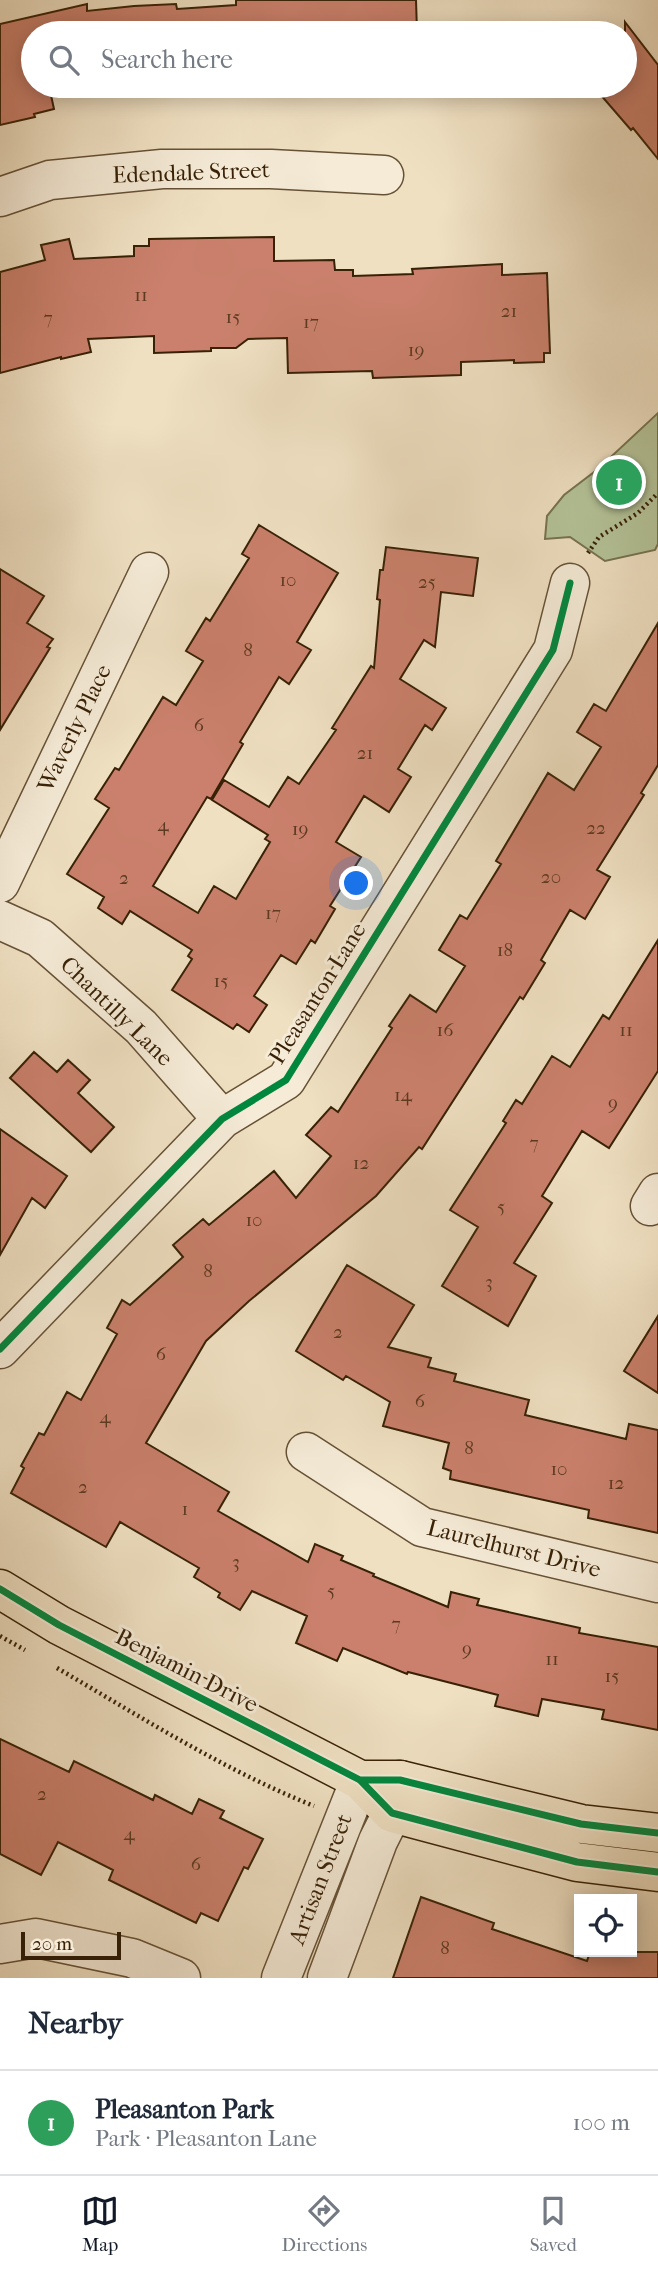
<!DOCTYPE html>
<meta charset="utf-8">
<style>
body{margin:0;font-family:"IM FELL French Canon",serif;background:#f6f6f7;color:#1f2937}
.controls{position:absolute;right:21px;bottom:21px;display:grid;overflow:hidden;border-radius:0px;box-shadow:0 4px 18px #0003}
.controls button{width:63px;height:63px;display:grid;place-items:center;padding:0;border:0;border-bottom:2px solid #e0e1e3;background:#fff;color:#1f2937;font:35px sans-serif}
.scale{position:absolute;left:21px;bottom:18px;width:100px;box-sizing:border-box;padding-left:7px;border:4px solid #382106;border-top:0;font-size:19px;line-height:24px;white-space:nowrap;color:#382106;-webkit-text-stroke:5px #f5ebd7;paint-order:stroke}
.you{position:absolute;left:357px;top:884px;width:24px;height:24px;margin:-18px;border:5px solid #fff;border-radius:50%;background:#1a73e8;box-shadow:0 0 0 10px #1a73e833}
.badge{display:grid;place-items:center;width:46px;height:46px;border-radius:50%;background:#111827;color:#fff;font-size:23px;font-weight:700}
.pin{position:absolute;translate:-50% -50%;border:4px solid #fff;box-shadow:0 2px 7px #0006}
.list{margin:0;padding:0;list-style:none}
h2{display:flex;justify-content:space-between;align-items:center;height:91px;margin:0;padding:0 28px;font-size:30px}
h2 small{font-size:23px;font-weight:400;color:#747a83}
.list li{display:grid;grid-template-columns:46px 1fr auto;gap:21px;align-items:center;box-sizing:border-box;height:105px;padding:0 28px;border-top:2px solid #e0e1e3}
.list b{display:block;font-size:26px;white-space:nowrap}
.list p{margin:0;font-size:23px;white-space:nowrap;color:#747a83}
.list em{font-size:23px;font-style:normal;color:#747a83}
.icon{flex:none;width:38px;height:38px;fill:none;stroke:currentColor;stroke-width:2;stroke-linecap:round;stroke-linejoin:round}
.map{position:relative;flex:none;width:658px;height:1978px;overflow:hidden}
.search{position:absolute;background:#fff;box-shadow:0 4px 18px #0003;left:21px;right:21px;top:21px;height:77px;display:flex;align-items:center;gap:18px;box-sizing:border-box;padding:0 24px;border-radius:38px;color:#747a83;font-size:26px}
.sheet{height:196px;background:#fff}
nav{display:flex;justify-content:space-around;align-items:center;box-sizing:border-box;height:98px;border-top:2px solid #e0e1e3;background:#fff;font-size:19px;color:#747a83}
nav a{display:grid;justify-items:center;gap:4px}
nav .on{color:#111827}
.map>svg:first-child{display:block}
</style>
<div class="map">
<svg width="658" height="1978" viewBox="0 0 658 1978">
<rect width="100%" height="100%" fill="#efe0c2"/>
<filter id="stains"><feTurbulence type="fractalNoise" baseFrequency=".00286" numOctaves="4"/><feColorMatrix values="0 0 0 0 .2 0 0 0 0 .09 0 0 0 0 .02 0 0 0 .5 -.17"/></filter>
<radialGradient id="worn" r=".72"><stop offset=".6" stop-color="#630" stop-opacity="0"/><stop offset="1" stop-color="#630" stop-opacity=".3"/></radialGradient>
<!-- green -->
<path fill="#b4c398" stroke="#76724f" stroke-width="2" d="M 658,413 L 658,544 L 655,550 L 605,561 L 570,537 L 545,539 L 547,516 L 564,495 L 598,469 Z"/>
<!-- building -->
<path fill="#ca806c" stroke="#382106" stroke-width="2" d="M 236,0 L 416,0 L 417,32 L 33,33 L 33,86 L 49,86 L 54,109 L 34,114 L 35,117 L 0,125 L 0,24 L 87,4 L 87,11 L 134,6 L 176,4 L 177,9 L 236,5 Z
M 625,22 L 658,65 L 658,159 L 633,128 L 631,130 L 593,86 L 625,86 Z
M 274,237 L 274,261 L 334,260 L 335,270 L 353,270 L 353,276 L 413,274 L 412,269 L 502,264 L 502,275 L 547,273 L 550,353 L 544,353 L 544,362 L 514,363 L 514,360 L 461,362 L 461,375 L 373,378 L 372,371 L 288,373 L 287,338 L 248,339 L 236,348 L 211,348 L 211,351 L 154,353 L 154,336 L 88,339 L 91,352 L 61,359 L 61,357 L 0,373 L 0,272 L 45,260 L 41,245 L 69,239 L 74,259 L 134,256 L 134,246 L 149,246 L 149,239 Z
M 259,525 L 338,573 L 297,642 L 311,650 L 289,684 L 279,677 L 240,742 L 243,744 L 211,799 L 207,797 L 153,886 L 198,913 L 214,886 L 236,899 L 270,842 L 265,839 L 268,835 L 212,800 L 224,780 L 269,807 L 288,777 L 299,784 L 336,730 L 332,728 L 371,666 L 374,668 L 380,600 L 377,599 L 380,570 L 383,570 L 386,547 L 478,558 L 473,596 L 441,592 L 435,647 L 424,640 L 400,679 L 446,708 L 432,730 L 425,725 L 398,769 L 411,777 L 389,812 L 364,796 L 336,842 L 361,857 L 330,906 L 335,909 L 315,943 L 311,940 L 296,964 L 281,955 L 254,996 L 267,1005 L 249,1032 L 237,1024 L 233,1029 L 172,990 L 192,959 L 188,956 L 192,950 L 130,911 L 122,924 L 98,908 L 104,897 L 67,874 L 109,808 L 95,799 L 115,768 L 119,770 L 163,697 L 176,705 L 203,661 L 186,651 L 206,618 L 210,621 L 249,558 L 242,554 Z
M 0,569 L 44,596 L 27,623 L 53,639 L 47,647 L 50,648 L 0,730 Z
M 658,623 L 658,765 L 641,793 L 644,795 L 597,870 L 610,877 L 585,919 L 570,910 L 541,960 L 545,963 L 523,999 L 520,997 L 422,1149 L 419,1147 L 376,1196 L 249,1301 L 206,1341 L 146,1443 L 229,1492 L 218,1511 L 308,1562 L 315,1544 L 343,1556 L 341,1560 L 374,1574 L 373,1576 L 448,1607 L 451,1592 L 479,1599 L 477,1605 L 580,1628 L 579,1633 L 658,1647 L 658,1730 L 602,1719 L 604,1710 L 542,1699 L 538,1716 L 495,1706 L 498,1695 L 408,1672 L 407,1674 L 343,1648 L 337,1661 L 296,1643 L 307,1616 L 252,1591 L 240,1610 L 218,1597 L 220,1593 L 194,1577 L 199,1568 L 120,1522 L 106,1547 L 11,1493 L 24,1468 L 21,1466 L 39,1433 L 44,1435 L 67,1392 L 81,1400 L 117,1334 L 107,1328 L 122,1300 L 130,1305 L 183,1257 L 173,1245 L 203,1219 L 209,1225 L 274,1171 L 296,1198 L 331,1156 L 306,1135 L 331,1107 L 338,1112 L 392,1028 L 389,1026 L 410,995 L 436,1012 L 465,966 L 439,950 L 460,915 L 467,919 L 501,864 L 496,861 L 548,773 L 574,790 L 601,747 L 577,732 L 594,704 L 606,711 Z
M 658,940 L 658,1071 L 609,1148 L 582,1131 L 542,1196 L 552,1203 L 514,1263 L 536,1276 L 508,1326 L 442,1286 L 478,1227 L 450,1210 L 506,1123 L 503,1121 L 516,1100 L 522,1104 L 552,1056 L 570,1067 L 603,1015 L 609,1019 Z
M 34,1052 L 57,1072 L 68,1060 L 90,1080 L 78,1093 L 114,1127 L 91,1152 L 10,1078 Z
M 0,1129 L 67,1176 L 45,1208 L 32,1198 L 0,1255 Z
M 347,1265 L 414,1305 L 388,1347 L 431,1358 L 428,1367 L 456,1374 L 454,1381 L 529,1400 L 525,1415 L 626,1439 L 629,1424 L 658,1430 L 658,1533 L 588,1518 L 589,1510 L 450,1479 L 451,1471 L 443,1468 L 449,1443 L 383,1426 L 390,1402 L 346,1376 L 343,1380 L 296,1351 Z
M 658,1316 L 658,1393 L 624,1371 Z
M 0,1739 L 69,1772 L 74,1761 L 153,1800 L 155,1795 L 192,1814 L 199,1799 L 224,1811 L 220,1818 L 263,1839 L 248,1869 L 244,1867 L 218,1921 L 201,1913 L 196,1923 L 109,1880 L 113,1870 L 58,1842 L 41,1875 L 0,1854 Z
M 421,1897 L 494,1923 L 492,1929 L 587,1961 L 590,1952 L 658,1952 L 658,1978 L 393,1978 Z"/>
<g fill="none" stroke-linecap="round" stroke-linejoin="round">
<defs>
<path id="minor" d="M 0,197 L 50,180 L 162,169 L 271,169 L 384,175
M 0,883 L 149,572
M 0,920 L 40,938 L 141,1027 L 222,1119
M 650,1206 L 658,1193
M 0,1349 L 222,1119 L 286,1080 L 553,650 L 570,583
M 306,1452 L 422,1527 L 658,1583
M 0,1944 L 36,1938 L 132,1958 L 181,1978
M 281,1978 L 360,1780
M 327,1978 L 378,1841 L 392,1813 L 400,1780"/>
<path id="major" d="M 0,1589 L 59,1625 L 360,1780 L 392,1813 L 577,1862 L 658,1872
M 360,1780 L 400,1780 L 581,1824 L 658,1833"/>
</defs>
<!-- minor casing -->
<use href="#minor" stroke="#665135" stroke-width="41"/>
<!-- major casing -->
<use href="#major" stroke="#382106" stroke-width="41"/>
<!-- path -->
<path stroke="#382106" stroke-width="4.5" stroke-dasharray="2 3.5" stroke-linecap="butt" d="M 588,553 L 599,537 L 638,513 L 658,493
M 0,1636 L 25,1650
M 57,1668 C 141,1717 224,1770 314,1806"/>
<!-- minor -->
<use href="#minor" stroke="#f5ebd7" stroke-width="38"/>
<!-- major -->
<use href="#major" stroke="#efe0c2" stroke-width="38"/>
<defs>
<path id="cycleway" d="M 0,1349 L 222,1119 L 286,1080 L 553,650 L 570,583
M 0,1589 L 59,1625 L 360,1780 L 392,1813 L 577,1862 L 658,1872
M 360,1780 L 400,1780 L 581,1824 L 658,1833"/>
</defs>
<!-- cycleway casing -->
<use href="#cycleway" stroke="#f5ebd7" stroke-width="11"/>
<!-- cycleway -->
<use href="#cycleway" stroke="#00873e" stroke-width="7"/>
</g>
<g text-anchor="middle" stroke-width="6" stroke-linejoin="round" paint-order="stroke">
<!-- number labels -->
<g font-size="19" fill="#5c3920">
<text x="141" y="301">11</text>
<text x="509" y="317">21</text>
<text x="233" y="323">15</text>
<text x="48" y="324">7</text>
<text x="311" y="328">17</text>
<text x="416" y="356">19</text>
<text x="288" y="586">10</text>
<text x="427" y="588">25</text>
<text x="248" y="656">8</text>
<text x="199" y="731">6</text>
<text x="365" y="759">21</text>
<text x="163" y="831">4</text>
<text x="596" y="834">22</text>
<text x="300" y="835">19</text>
<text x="551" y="883">20</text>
<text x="124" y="884">2</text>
<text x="273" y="919">17</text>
<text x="505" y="956">18</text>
<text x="221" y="987">15</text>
<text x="445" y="1036">16</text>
<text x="626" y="1036">11</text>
<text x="403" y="1101">14</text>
<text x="613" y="1109">9</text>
<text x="534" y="1149">7</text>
<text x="361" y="1169">12</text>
<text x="501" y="1213">5</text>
<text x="254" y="1226">10</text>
<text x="208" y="1277">8</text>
<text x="489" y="1288">3</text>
<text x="338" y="1338">2</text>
<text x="161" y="1360">6</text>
<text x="420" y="1407">6</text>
<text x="105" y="1423">4</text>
<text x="469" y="1454">8</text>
<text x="559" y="1475">10</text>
<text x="616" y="1489">12</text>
<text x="83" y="1493">2</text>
<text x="185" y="1515">1</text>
<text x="236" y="1568">3</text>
<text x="331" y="1597">5</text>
<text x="396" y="1630">7</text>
<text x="467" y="1655">9</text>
<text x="552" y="1665">11</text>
<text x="612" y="1682">15</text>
<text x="42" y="1800">2</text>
<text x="129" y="1840">4</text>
<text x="196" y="1870">6</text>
<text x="445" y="1954">8</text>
</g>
<!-- street labels -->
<g font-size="23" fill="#382106" stroke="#f5ebd7">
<text transform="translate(191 172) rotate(-2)" y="8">Edendale Street</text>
<text transform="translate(74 728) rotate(-64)" y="8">Waverly Place</text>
<text transform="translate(317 993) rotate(-58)" y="8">Pleasanton Lane</text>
<text transform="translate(117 1011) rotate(44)" y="8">Chantilly Lane</text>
<text transform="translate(514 1548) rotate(14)" y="8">Laurelhurst Drive</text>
<text transform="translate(187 1670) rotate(27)" y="8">Benjamin Drive</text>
<text transform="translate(320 1879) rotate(-69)" y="8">Artisan Street</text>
</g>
</g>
<rect width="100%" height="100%" filter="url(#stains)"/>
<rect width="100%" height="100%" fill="url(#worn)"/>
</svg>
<div class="controls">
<button><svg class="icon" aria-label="locate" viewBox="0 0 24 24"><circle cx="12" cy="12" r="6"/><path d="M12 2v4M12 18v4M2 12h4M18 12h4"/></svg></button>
</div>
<div class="scale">20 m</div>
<div class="you"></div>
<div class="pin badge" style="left:619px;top:482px;background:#2e9e5b">1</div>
<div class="search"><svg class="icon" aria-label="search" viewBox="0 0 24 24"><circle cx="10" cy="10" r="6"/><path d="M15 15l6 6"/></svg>Search here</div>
</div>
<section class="sheet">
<h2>Nearby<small></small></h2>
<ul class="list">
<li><span class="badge" style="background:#2e9e5b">1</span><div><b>Pleasanton Park</b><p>Park · Pleasanton Lane</p></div><em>100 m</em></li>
</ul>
</section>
<nav>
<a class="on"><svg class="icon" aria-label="map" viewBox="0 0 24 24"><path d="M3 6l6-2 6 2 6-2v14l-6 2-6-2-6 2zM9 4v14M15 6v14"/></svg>Map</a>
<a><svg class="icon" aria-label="directions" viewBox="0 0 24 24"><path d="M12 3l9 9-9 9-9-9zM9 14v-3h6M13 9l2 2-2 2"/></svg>Directions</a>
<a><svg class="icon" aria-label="saved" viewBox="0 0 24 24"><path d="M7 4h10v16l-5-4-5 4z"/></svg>Saved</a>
</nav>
